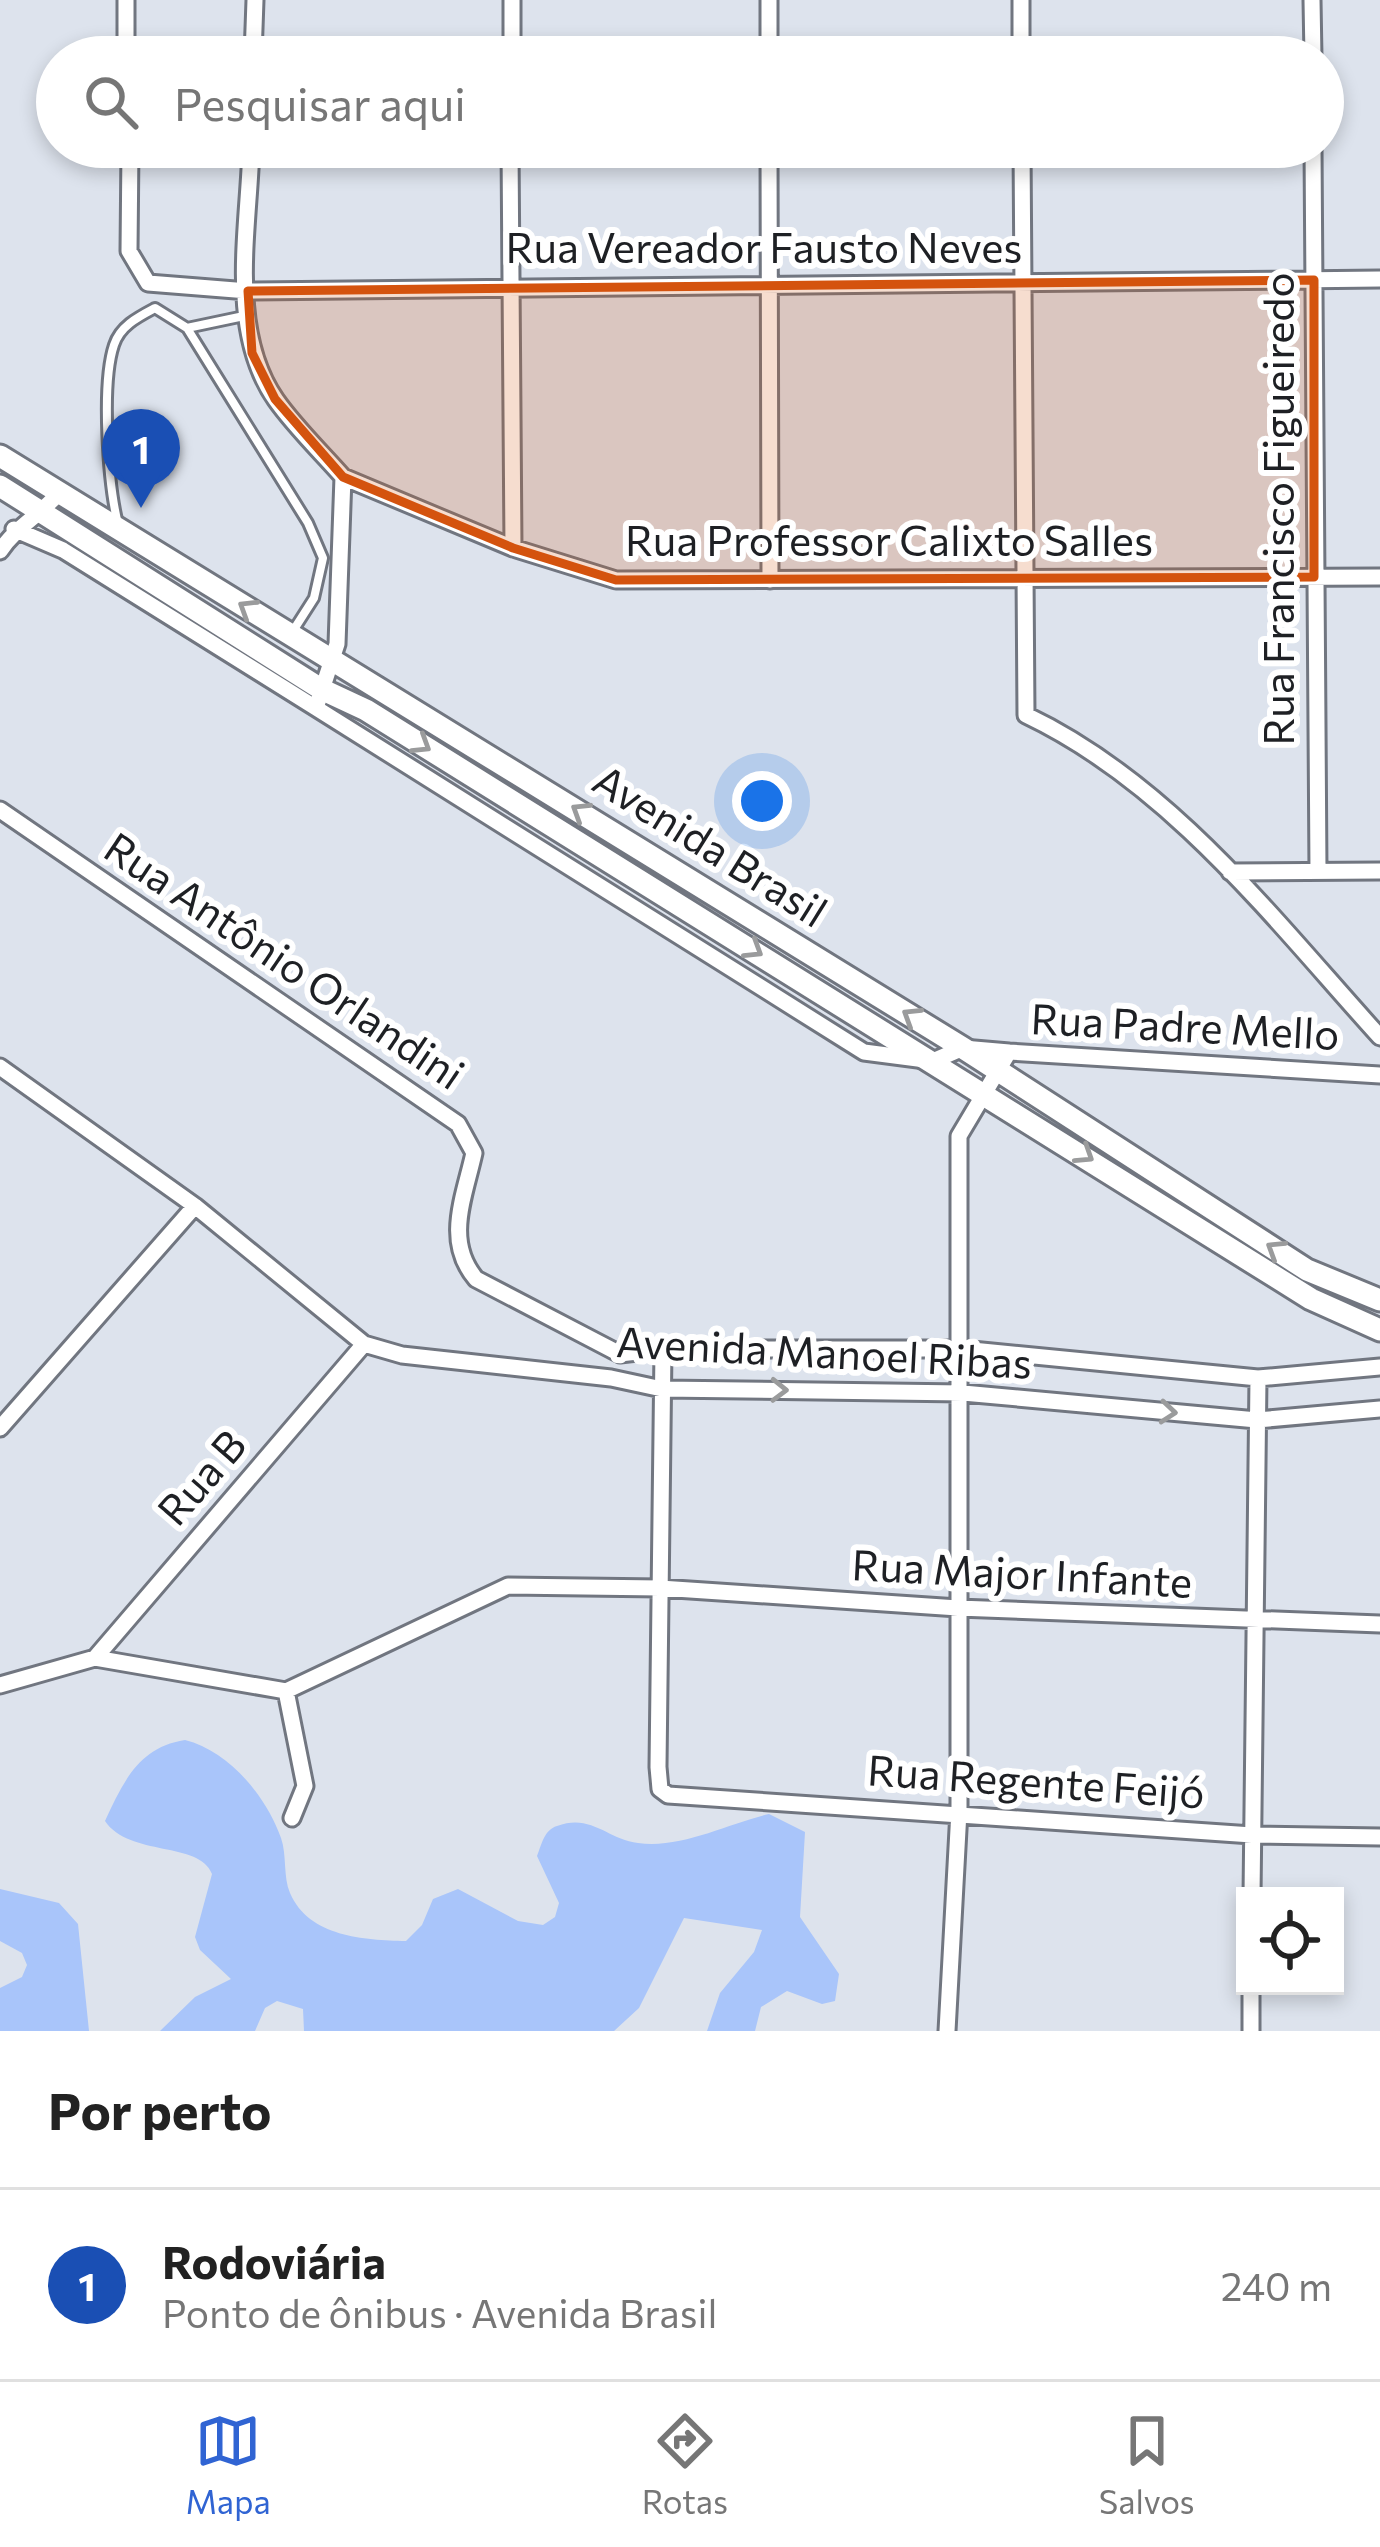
<!DOCTYPE html>
<html lang="pt">
<meta charset="utf-8">
<style>
body{margin:0;font-family:Commissioner,sans-serif;background:#f2f2f2;color:#222}
.controls{position:absolute;right:36px;bottom:36px;display:grid;overflow:hidden;border-radius:0px;box-shadow:0 6px 18px #0003}
.controls button{width:108px;height:108px;display:grid;place-items:center;padding:0;border:0;border-bottom:3px solid #e0e0e0;background:#fff;color:#222;font:60px sans-serif}
.you{position:absolute;left:762px;top:801px;width:42px;height:42px;margin:-30px;border:9px solid #fff;border-radius:50%;background:#1a73e8;box-shadow:0 0 0 18px #1a73e833}
.badge{display:grid;place-items:center;width:78px;height:78px;border-radius:50%;background:#3064d3;color:#fff;font-size:39px;font-weight:700}
.pin{position:absolute;translate:-50% -99px;filter:drop-shadow(0 3px 6px #0008)}
.pin::after{content:'';position:absolute;top:63px;width:42px;height:36px;background:inherit;clip-path:polygon(0 0,100% 0,50% 100%)}
.list{margin:0;padding:0;list-style:none}
h2{display:flex;justify-content:space-between;align-items:center;height:156px;margin:0;padding:0 48px;font-size:51px}
h2 small{font-size:39px;font-weight:400;color:#767676}
.list li{display:grid;grid-template-columns:78px 1fr auto;gap:36px;align-items:center;box-sizing:border-box;height:192px;padding:0 48px;border-top:3px solid #e0e0e0}
.list b{display:block;font-size:45px;white-space:nowrap}
.list p{margin:0;font-size:39px;white-space:nowrap;color:#767676}
.list em{font-size:39px;font-style:normal;color:#767676}
.icon{flex:none;width:66px;height:66px;fill:none;stroke:currentColor;stroke-width:2;stroke-linecap:round;stroke-linejoin:round}
.map{position:relative;flex:none;width:1380px;height:2031px;overflow:hidden}
.search{position:absolute;background:#fff;box-shadow:0 6px 18px #0003;left:36px;right:36px;top:36px;height:132px;display:flex;align-items:center;gap:30px;box-sizing:border-box;padding:0 42px;border-radius:66px;color:#767676;font-size:45px}
.sheet{height:348px;background:#fff}
nav{display:flex;justify-content:space-around;align-items:center;box-sizing:border-box;height:168px;border-top:3px solid #e0e0e0;background:#fff;font-size:33px;color:#767676}
nav a{display:grid;justify-items:center;gap:6px}
nav .on{color:#3064d3}
.map>svg:first-child{display:block}
</style>
<div class="map">
<svg width="1380" height="2031" viewBox="0 0 1380 2031">
<rect width="100%" height="100%" fill="#dde3ed"/>
<!-- green -->
<path fill="#a9c5fa" d="M 185,1740 C 229,1751 266,1796 281,1838 C 287,1855 283,1877 290,1893 C 309,1937 364,1940 406,1941 L 422,1925 L 433,1899 L 458,1889 L 518,1921 L 543,1925 L 555,1917 L 559,1903 L 537,1856 C 542,1844 544,1830 557,1826 C 591,1813 607,1839 638,1843 C 681,1849 727,1824 769,1814 L 805,1832 L 800,1917 L 839,1974 L 835,2001 L 822,2004 L 787,1991 L 761,2007 L 755,2031 L 707,2031 L 720,1993 L 754,1952 L 762,1930 L 684,1918 L 639,2008 L 614,2031 L 304,2031 L 303,2009 L 277,2001 L 265,2008 L 255,2031 L 160,2031 L 195,1997 L 231,1979 L 200,1950 L 195,1937 L 212,1874 C 200,1841 129,1857 105,1821 C 123,1782 139,1747 185,1740 Z
M 0,1889 L 59,1903 L 78,1924 L 89,2031 L 0,2031 L 0,1988 L 22,1977 L 27,1965 L 22,1953 L 0,1941 Z"/>
<g fill="none" stroke-linecap="round" stroke-linejoin="round">
<defs>
<path id="service" d="M 187,328 L 244,316
M 118,524 C 108,484 101,384 114,345 C 120,326 138,317 155,308 L 187,328 L 308,523 L 323,558 L 314,598 L 291,634"/>
<path id="minor" d="M 126,0 L 126,57
M 1021,0 L 1021,57
M 1312,0 L 1313,57
M 253,57 L 255,0
M 512,57 L 512,0
M 769,57 L 769,0
M 130,147 L 129,251 L 148,283 L 248,291 L 1380,279
M 251,147 C 249,228 227,330 276,400 C 295,427 321,452 343,477 L 337,644 L 316,708 L 864,1052 L 933,1061 L 963,1048 L 1009,1052
M 510,147 L 513,548
M 769,147 L 770,580
M 1022,147 L 1026,715 C 1171,784 1274,920 1380,1037
M 1313,147 L 1318,871
M 343,477 L 513,548 L 616,580 L 1380,577
M 14,529 L 63,550 L 316,708
M 0,551 C 16,527 39,516 58,494
M 0,810 L 458,1124 L 474,1153 C 464,1198 444,1241 476,1279 L 620,1354 L 663,1349 L 962,1349 L 1258,1378 L 1380,1367
M 1230,872 L 1380,871
M 0,1067 L 195,1206 L 364,1344 L 402,1355 L 611,1378 L 662,1389 L 963,1393 L 1257,1420 L 1380,1409
M 663,1349 L 658,1767 L 660,1789 L 668,1795 L 1252,1835 L 1380,1837
M 0,1428 L 195,1206
M 95,1658 L 364,1344
M 0,1685 L 95,1658 L 286,1691
M 292,1818 L 305,1786 L 286,1691 L 508,1586 L 660,1588 L 958,1608 L 1380,1624
M 1252,1896 L 1258,1378
M 947,2031 L 959,1811 L 959,1136 L 1009,1052 L 1380,1075
M 1251,2031 L 1251,1986"/>
<path id="secondary" d="M 0,456 L 963,1048 L 1307,1270 L 1380,1300
M 0,486 L 321,689 L 366,710 L 1311,1299 L 1380,1330"/>
</defs>
<!-- service casing -->
<use href="#service" stroke="#717680" stroke-width="14"/>
<!-- minor casing -->
<use href="#minor" stroke="#717680" stroke-width="21"/>
<!-- secondary casing -->
<use href="#secondary" stroke="#717680" stroke-width="27"/>
<!-- service -->
<use href="#service" stroke="#fff" stroke-width="8"/>
<!-- minor -->
<use href="#minor" stroke="#fff" stroke-width="15"/>
<!-- secondary -->
<use href="#secondary" stroke="#fff" stroke-width="21"/>
</g>
<!-- one-way arrows -->
<defs><path id="oneway-chevron" d="M-2-3.5L2.5 0L-2 3.5" fill="none" stroke-width="1.6" stroke-linecap="round" stroke-linejoin="round" transform="scale(3)"/></defs>
<g stroke="#9a9b9c">
<use href="#oneway-chevron" transform="translate(247 608) rotate(-148)"/>
<use href="#oneway-chevron" transform="translate(422 745) rotate(32)"/>
<use href="#oneway-chevron" transform="translate(580 811) rotate(-148)"/>
<use href="#oneway-chevron" transform="translate(754 950) rotate(32)"/>
<use href="#oneway-chevron" transform="translate(911 1016) rotate(-148)"/>
<use href="#oneway-chevron" transform="translate(1085 1155) rotate(33)"/>
<use href="#oneway-chevron" transform="translate(1275 1249) rotate(-148)"/>
<use href="#oneway-chevron" transform="translate(779 1390) rotate(1)"/>
<use href="#oneway-chevron" transform="translate(1168 1412) rotate(5)"/>
</g>
<!-- marked area -->
<path fill="#d4530e" fill-opacity="0.2" stroke="#d4530e" stroke-width="9" stroke-linejoin="round" d="M 1314,280 L 1314,577 L 616,580 L 513,548 L 343,477 L 275,399 L 252,353 L 248,291 Z"/>
<g text-anchor="middle" stroke-width="12" stroke-linejoin="round" paint-order="stroke">
<!-- street labels -->
<g font-size="42" fill="#1e2024" stroke="#fff">
<text x="764" y="263">Rua Vereador Fausto Neves</text>
<text transform="translate(1279 509) rotate(-90)" y="15">Rua Francisco Figueiredo</text>
<text x="889" y="556">Rua Professor Calixto Salles</text>
<text transform="translate(710 846) rotate(32)" y="15">Avenida Brasil</text>
<text transform="translate(284 961) rotate(34)" y="15">Rua Antônio Orlandini</text>
<text transform="translate(1185 1027) rotate(3)" y="15">Rua Padre Mello</text>
<text transform="translate(824 1353) rotate(3)" y="15">Avenida Manoel Ribas</text>
<text transform="translate(202 1478) rotate(-49)" y="15">Rua B</text>
<text transform="translate(1022 1574) rotate(3)" y="15">Rua Major Infante</text>
<text transform="translate(1036 1782) rotate(4)" y="15">Rua Regente Feijó</text>
</g>
</g>
</svg>
<div class="controls">
<button><svg class="icon" aria-label="locate" viewBox="0 0 24 24"><circle cx="12" cy="12" r="6"/><path d="M12 2v4M12 18v4M2 12h4M18 12h4"/></svg></button>
</div>
<div class="you"></div>
<div class="pin badge" style="left:141px;top:508px;background:#1a4fb4">1</div>
<div class="search"><svg class="icon" aria-label="search" viewBox="0 0 24 24"><circle cx="10" cy="10" r="6"/><path d="M15 15l6 6"/></svg>Pesquisar aqui</div>
</div>
<section class="sheet">
<h2>Por perto<small></small></h2>
<ul class="list">
<li><span class="badge" style="background:#1a4fb4">1</span><div><b>Rodoviária</b><p>Ponto de ônibus · Avenida Brasil</p></div><em>240 m</em></li>
</ul>
</section>
<nav>
<a class="on"><svg class="icon" aria-label="map" viewBox="0 0 24 24"><path d="M3 6l6-2 6 2 6-2v14l-6 2-6-2-6 2zM9 4v14M15 6v14"/></svg>Mapa</a>
<a><svg class="icon" aria-label="directions" viewBox="0 0 24 24"><path d="M12 3l9 9-9 9-9-9zM9 14v-3h6M13 9l2 2-2 2"/></svg>Rotas</a>
<a><svg class="icon" aria-label="saved" viewBox="0 0 24 24"><path d="M7 4h10v16l-5-4-5 4z"/></svg>Salvos</a>
</nav>
